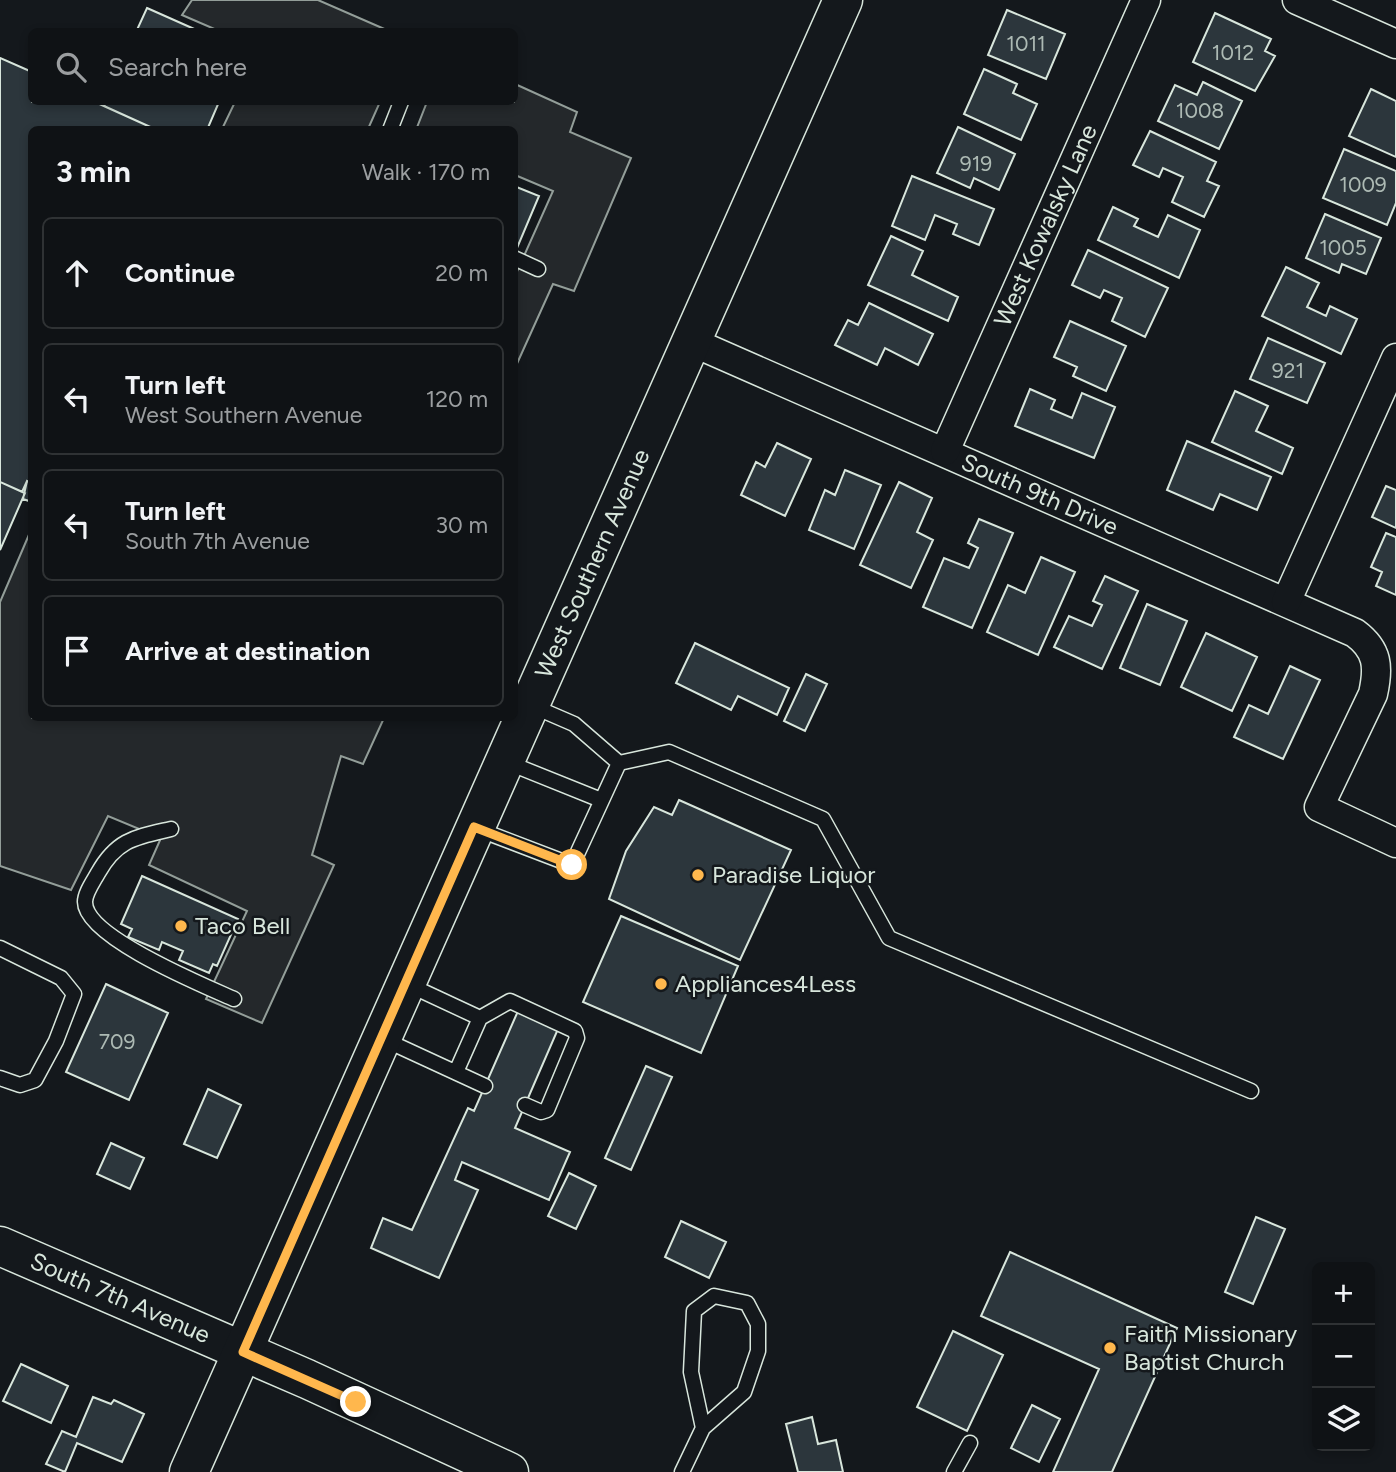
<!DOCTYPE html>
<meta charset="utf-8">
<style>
body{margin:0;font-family:Figtree,sans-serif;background:#181b1e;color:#f1f3f6}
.controls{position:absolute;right:21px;bottom:21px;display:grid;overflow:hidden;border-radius:10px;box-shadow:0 4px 10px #0003}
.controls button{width:63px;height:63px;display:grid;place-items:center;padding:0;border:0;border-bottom:2px solid #2f3234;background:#0f1215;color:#f1f3f6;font:35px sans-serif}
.stop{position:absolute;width:21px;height:21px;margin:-16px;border:5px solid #ffb74d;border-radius:50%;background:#fff}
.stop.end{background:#ffb74d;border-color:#fff;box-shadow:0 2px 7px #0008}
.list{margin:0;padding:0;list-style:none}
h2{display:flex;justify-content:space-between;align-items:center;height:91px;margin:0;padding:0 28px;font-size:30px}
h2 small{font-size:23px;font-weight:400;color:#9b9ea0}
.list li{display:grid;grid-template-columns:46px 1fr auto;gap:21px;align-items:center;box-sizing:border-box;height:112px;margin:0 14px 14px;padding:0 14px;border:2px solid #2f3234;border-radius:10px}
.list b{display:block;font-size:26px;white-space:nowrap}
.list p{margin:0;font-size:23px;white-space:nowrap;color:#9b9ea0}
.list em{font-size:23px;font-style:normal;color:#9b9ea0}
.icon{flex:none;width:38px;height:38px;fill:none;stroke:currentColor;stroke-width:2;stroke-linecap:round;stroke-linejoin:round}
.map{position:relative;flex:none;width:1396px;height:1472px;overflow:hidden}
.search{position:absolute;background:#0f1215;box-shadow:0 4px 10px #0003;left:28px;top:28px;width:490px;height:77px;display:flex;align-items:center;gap:18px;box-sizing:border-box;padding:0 24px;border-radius:10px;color:#9b9ea0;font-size:26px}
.panel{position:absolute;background:#0f1215;box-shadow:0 4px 10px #0003;left:28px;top:126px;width:490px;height:595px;border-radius:10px}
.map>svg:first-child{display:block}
</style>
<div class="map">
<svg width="1396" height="1472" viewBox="0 0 1396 1472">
<rect width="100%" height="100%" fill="#14181c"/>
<!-- parking -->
<path fill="#24282b" stroke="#939e99" stroke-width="2" d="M 192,0 L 318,0 L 389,31 L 219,31 L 182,15 Z
M 515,84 L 577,112 L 570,132 L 631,158 L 574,291 L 553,284 L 515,368 L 515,276 L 553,191 L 515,175 L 514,130 L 416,130 L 427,102 L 514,102 Z
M 235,102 L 380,102 L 368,129 L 222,129 Z
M 31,530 L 32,718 L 384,718 L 363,764 L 341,756 L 312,855 L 334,865 L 262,1023 L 206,999 L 247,911 L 149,865 L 161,838 L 108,816 L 71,890 L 0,866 L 0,602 Z"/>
<!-- building -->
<path fill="#2c363c" stroke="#d8e6dc" stroke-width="2" d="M 147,8 L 201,32 L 136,32 Z
M 1007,10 L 1065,34 L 1046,79 L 988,55 Z
M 1215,13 L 1271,39 L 1265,51 L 1275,56 L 1255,91 L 1193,62 Z
M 0,58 L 32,72 L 32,102 L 95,102 L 157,130 L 32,130 L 32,483 L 27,481 L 22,492 L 0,482 Z
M 984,69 L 1017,84 L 1013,93 L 1037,104 L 1021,140 L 964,114 Z
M 1203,82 L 1242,101 L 1219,149 L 1158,121 L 1175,85 L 1197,95 Z
M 1371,89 L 1396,101 L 1396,157 L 1349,136 Z
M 106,102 L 219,102 L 207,130 L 157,130 L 104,106 Z
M 958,127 L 1015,154 L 999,190 L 974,178 L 970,188 L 937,173 Z
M 1150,131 L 1216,162 L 1207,181 L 1219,186 L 1204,217 L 1172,202 L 1183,177 L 1163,168 L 1159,177 L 1133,165 Z
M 1344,149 L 1396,171 L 1396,203 L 1387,225 L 1323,198 Z
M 912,176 L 994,209 L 979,245 L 953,234 L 957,224 L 935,215 L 925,240 L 892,226 Z
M 514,186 L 539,196 L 517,248 L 514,247 Z
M 1113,207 L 1138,219 L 1134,226 L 1158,237 L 1168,215 L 1200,230 L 1179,278 L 1098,240 Z
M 1325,214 L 1381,238 L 1366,274 L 1342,264 L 1339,273 L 1306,258 Z
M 891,236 L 923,251 L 912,275 L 958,297 L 948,321 L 868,285 Z
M 1088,250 L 1168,288 L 1145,337 L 1112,321 L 1122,298 L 1104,290 L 1100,298 L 1072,285 Z
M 1286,267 L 1319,283 L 1307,307 L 1326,316 L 1330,306 L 1357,319 L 1341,354 L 1262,316 Z
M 869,303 L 933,334 L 918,365 L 885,348 L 877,365 L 835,345 L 848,320 L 858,325 Z
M 1070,321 L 1126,346 L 1106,391 L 1073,376 L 1077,367 L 1054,357 Z
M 1268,338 L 1325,363 L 1307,403 L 1250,379 Z
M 1030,389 L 1055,400 L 1051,409 L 1072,418 L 1082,393 L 1115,407 L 1094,458 L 1015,426 Z
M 1235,391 L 1268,406 L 1256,431 L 1293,448 L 1282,474 L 1212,442 Z
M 1187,441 L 1271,477 L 1257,510 L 1220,494 L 1213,510 L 1167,490 Z
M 777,443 L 811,459 L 785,516 L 741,495 L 756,462 L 765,467 Z
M 845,470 L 881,485 L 854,549 L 809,530 L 825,490 L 835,495 Z
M 27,481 L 32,483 L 32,502 L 23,499 Z
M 0,482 L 25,493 L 0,550 Z
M 899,482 L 932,498 L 917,532 L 933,540 L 911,588 L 860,565 Z
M 1386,486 L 1396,490 L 1396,528 L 1372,517 Z
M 979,519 L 1013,533 L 972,628 L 923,607 L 944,558 L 969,568 L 978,548 L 968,543 Z
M 1386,533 L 1396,537 L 1396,595 L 1376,586 L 1382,572 L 1371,567 Z
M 1041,557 L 1075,572 L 1038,655 L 987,632 L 1008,585 L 1025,593 Z
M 1105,576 L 1138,591 L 1102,669 L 1054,647 L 1069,616 L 1092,626 L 1102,605 L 1093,601 Z
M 1147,604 L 1187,621 L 1160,685 L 1120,668 Z
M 1206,633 L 1257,657 L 1232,711 L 1181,687 Z
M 695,643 L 789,688 L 777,715 L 738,696 L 731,710 L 676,683 Z
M 1290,666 L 1320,680 L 1283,759 L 1234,737 L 1249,705 L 1268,714 Z
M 806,674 L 827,684 L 805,731 L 784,721 Z
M 679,800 L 791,850 L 740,960 L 609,899 L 626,851 L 654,807 L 672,815 Z
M 142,876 L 238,919 L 217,966 L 213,964 L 209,973 L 179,960 L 183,951 L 162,942 L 159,950 L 128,937 L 132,929 L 121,924 Z
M 621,916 L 738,966 L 701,1053 L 583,1002 Z
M 106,984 L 168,1013 L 129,1100 L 66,1072 Z
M 518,1011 L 558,1029 L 515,1128 L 570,1152 L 549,1200 L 462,1162 L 455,1180 L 478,1190 L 439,1278 L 371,1248 L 383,1218 L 412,1230 L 468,1108 L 474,1111 Z
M 646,1066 L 672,1077 L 631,1170 L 605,1158 Z
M 208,1089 L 241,1105 L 217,1158 L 184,1144 Z
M 111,1143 L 144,1158 L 130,1189 L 97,1174 Z
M 569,1173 L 596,1186 L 576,1229 L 548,1216 Z
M 1256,1217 L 1285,1229 L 1253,1304 L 1225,1292 Z
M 681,1221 L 726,1242 L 709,1278 L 665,1257 Z
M 1010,1252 L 1177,1328 L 1112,1472 L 1053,1472 L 1099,1369 L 981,1316 Z
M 953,1331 L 1003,1355 L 967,1431 L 917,1407 Z
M 21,1364 L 68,1386 L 51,1423 L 3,1401 Z
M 93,1397 L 111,1404 L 114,1400 L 144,1414 L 122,1462 L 77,1443 L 65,1472 L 46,1464 L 62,1431 L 76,1437 Z
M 1032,1405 L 1060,1419 L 1039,1462 L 1011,1448 Z
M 812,1417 L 818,1444 L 836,1440 L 843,1472 L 798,1472 L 786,1424 Z"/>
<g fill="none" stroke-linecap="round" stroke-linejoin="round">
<defs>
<path id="lane" d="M 390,130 L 401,102
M 514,258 L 538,269
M 530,705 L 574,724 L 619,763 L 669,752 L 823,819 L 889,938 L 1251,1091
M 504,761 L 601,800
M 475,828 L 572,865 L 619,763
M 171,829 C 136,837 117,839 98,873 C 93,882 85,893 85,902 C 85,937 205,986 234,999
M 0,948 L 61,978 L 74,994 L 56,1041 L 35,1080 L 20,1085 L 0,1078
M 407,984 L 480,1018 L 510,1001 L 575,1031 L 577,1038 L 547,1110 L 541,1112 L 525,1105
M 381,1038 L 485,1086
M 456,1072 L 480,1018
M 682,1472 L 703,1428 L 744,1392 L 758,1351 L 758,1324 L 747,1303 L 714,1296 L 694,1311 L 691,1372 L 703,1428
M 954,1472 L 970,1443"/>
<g id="street">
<path d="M 1297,0 L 1396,44"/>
<path id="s1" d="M 690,341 L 1355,633 C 1378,650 1379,667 1373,694 L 1319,807 L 1396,843"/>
<path id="s2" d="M 945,451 L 1146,0"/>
<path d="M 1286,602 L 1396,358"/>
</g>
<g id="secondary">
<path id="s3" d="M 0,1246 L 307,1379 L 509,1472"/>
<path id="s4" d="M 189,1472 L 843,0"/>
</g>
</defs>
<!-- lane casing -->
<use href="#lane" stroke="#d8e6dc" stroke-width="17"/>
<!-- street casing -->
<use href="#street" stroke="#d8e6dc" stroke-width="31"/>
<!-- secondary casing -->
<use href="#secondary" stroke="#d8e6dc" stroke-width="41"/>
<!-- lane -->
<use href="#lane" stroke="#14181c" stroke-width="14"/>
<!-- street -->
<use href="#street" stroke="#14181c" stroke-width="28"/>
<!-- secondary -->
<use href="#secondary" stroke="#14181c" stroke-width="38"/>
</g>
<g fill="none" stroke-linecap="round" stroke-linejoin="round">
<!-- route -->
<path stroke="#ffb74d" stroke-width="9" d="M 356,1402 L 243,1352 L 474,827 L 572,865"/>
</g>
<!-- markers -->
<g fill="#ffb74d" stroke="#14181c" stroke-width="2.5">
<circle cx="698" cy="875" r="7"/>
<circle cx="181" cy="926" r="7"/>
<circle cx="661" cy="984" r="7"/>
<circle cx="1110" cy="1348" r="7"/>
</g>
<g text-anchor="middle" stroke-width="5" stroke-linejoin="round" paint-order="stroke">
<!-- number labels -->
<g font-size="21" fill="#adbab4">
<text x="1026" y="51">1011</text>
<text x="1233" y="60">1012</text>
<text x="1200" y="118">1008</text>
<text x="976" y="171">919</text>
<text x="1363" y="192">1009</text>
<text x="1343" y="255">1005</text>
<text x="1288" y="378">921</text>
<text x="117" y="1049">709</text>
</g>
<!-- street labels -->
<g font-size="24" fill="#d8e6dc" stroke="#14181c">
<text dy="8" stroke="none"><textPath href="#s2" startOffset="247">West Kowalsky Lane</textPath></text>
<text dy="8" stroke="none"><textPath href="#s1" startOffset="382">South 9th Drive</textPath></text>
<text dy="8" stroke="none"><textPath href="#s4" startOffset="994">West Southern Avenue</textPath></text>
<text dy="8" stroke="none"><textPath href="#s3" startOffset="131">South 7th Avenue</textPath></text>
</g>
<!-- poi labels -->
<g font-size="24" fill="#d8e6dc" stroke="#14181c" text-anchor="start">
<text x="712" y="883">Paradise Liquor</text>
<text x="195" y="934">Taco Bell</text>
<text x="675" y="992">Appliances4Less</text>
<text x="1124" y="1342">Faith Missionary<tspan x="1124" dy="28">Baptist Church</tspan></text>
</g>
</g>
</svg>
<div class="controls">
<button>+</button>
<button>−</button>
<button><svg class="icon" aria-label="layers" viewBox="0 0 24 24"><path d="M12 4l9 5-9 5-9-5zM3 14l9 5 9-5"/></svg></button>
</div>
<div class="stop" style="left:572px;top:865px"></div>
<div class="stop end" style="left:356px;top:1402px"></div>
<div class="search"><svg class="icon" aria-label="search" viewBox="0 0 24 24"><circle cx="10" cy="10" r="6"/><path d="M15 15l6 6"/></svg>Search here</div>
<section class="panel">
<h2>3 min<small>Walk · 170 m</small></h2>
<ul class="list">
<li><svg class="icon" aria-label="ahead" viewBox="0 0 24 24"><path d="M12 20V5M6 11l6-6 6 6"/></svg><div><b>Continue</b></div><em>20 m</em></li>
<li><svg class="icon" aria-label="left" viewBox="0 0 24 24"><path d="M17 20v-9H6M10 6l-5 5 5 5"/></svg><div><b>Turn left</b><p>West Southern Avenue</p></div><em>120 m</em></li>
<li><svg class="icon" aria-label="left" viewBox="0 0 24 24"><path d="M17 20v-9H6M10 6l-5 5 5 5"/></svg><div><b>Turn left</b><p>South 7th Avenue</p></div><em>30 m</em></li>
<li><svg class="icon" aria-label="arrive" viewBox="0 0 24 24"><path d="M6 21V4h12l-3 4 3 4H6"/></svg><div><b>Arrive at destination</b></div></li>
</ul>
</section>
</div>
